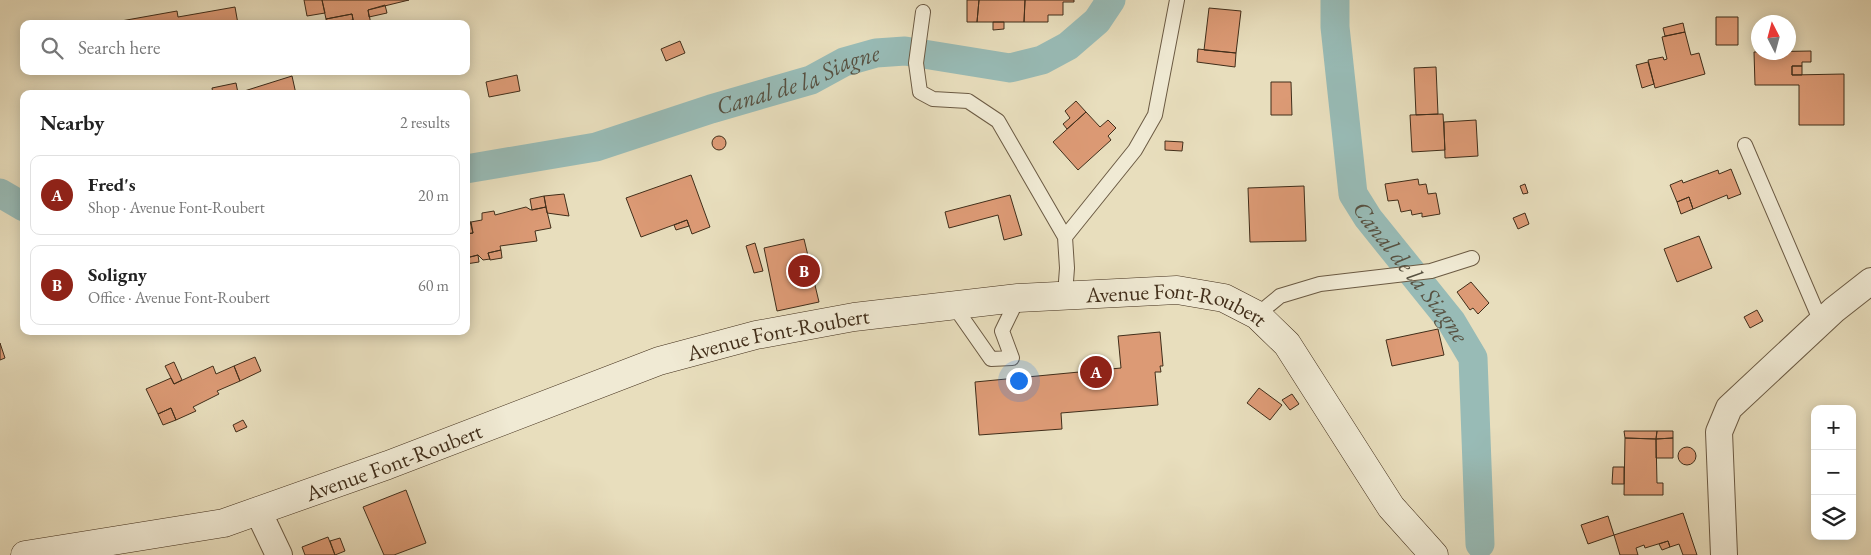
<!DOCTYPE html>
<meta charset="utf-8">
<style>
body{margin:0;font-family:"EB Garamond",serif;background:#f2f2f2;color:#222}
.controls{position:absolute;right:15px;bottom:15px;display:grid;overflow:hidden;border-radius:10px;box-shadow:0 2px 12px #0003}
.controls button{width:45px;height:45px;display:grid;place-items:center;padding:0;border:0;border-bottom:1px solid #e0e0e0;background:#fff;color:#222;font:25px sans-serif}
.compass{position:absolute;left:1751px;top:15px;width:45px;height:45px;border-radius:50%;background:#fff;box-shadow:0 2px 12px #0003;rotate:354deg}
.you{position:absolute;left:1018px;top:380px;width:18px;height:18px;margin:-12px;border:4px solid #fff;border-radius:50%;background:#1a73e8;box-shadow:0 0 0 8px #1a73e833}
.badge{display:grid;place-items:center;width:32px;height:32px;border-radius:50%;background:#8f2418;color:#fff;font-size:16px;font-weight:700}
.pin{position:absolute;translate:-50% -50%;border:2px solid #fff;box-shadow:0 1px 5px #0006}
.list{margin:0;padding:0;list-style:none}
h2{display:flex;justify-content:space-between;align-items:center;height:65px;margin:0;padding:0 20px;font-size:21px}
h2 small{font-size:16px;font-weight:400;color:#767676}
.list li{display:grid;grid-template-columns:32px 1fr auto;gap:15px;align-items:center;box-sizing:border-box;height:80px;margin:0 10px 10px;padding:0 10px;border:1px solid #e0e0e0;border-radius:10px}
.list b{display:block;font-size:19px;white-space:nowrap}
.list p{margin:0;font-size:16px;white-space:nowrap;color:#767676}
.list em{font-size:16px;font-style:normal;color:#767676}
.icon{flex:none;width:28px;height:28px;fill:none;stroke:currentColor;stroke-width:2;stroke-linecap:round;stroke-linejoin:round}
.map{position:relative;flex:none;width:1871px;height:555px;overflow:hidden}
.search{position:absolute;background:#fff;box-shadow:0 2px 12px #0003;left:20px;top:20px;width:450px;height:55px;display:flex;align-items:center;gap:12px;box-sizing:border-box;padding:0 18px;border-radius:10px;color:#767676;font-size:19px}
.panel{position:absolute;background:#fff;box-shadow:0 2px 12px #0003;left:20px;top:90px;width:450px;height:245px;border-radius:10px}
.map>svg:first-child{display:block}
</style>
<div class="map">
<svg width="1871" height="555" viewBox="0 0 1871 555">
<rect width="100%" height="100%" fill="#e8debd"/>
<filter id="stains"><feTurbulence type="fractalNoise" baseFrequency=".004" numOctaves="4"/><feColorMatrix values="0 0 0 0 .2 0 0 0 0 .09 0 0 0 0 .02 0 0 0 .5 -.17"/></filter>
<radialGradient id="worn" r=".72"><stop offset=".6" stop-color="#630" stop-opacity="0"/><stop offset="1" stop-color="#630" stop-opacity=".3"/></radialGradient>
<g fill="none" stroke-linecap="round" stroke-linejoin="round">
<!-- canal -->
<g stroke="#98bbb6" stroke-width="29">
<path id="s1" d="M 1335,0 L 1335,27 L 1353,194 L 1368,218 L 1451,321 L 1473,358 L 1480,544"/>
<path id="s2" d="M 466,169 L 596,147 L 711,109 L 811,80 L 844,62 L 876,53 L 905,51 L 1010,68 L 1042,60 L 1068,46 L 1097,21 L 1111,0"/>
<path d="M 0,193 L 24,207"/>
</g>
</g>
<!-- building -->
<path fill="#dc9a75" stroke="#412e1a" d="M 304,0 L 322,0 L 325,13 L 307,16 Z
M 322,0 L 409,0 L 368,10 L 371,24 L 354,24 L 352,14 L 326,19 Z
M 967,0 L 979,0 L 977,22 L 967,22 Z
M 979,0 L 1025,0 L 1024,22 L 977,22 Z
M 1025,0 L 1074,0 L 1074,2 L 1063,2 L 1063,15 L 1048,15 L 1048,22 L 1024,22 Z
M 385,5 L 387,13 L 369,17 L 368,10 Z
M 235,7 L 238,24 L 122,24 L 121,21 L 177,11 L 178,17 Z
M 1209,8 L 1241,11 L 1236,53 L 1204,50 Z
M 352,14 L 353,20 L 327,24 L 326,19 Z
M 1716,17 L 1738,17 L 1738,45 L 1716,45 Z
M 993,22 L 1004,22 L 1004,29 L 993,30 Z
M 1683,23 L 1685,32 L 1665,36 L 1663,28 Z
M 1685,32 L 1691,55 L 1699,53 L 1705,74 L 1655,88 L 1648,60 L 1663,57 L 1664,60 L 1667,59 L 1662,37 Z
M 680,41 L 685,53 L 666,61 L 661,49 Z
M 1198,49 L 1236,53 L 1235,67 L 1197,62 Z
M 1811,51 L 1811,62 L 1802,62 L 1802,66 L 1792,66 L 1792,75 L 1844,74 L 1844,125 L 1799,125 L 1799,85 L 1755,85 L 1754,52 Z
M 1648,62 L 1654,84 L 1642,88 L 1636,65 Z
M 1792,66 L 1802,66 L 1802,75 L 1792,75 Z
M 1436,67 L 1438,114 L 1416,115 L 1414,68 Z
M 517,75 L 520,91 L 489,97 L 486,82 Z
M 292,76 L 296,94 L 213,94 L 212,88 L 236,83 L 238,93 Z
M 1271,82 L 1291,82 L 1292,115 L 1271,115 Z
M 1076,101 L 1086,112 L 1067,129 L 1063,124 L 1070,118 L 1065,111 Z
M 1086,112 L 1100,127 L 1108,120 L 1116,128 L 1108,136 L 1111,140 L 1078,170 L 1053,142 Z
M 1443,114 L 1445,150 L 1412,152 L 1410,115 Z
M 1476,120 L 1478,156 L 1445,158 L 1444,122 Z
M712 143a7 7 0 1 1 14 0a7 7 0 1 1-14 0Z
M 1165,141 L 1183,142 L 1182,151 L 1165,150 Z
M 1731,169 L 1741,194 L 1728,199 L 1727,195 L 1693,209 L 1689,197 L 1677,202 L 1670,185 L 1682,180 L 1683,183 L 1718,170 L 1719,174 Z
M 691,175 L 710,227 L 692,234 L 687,220 L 641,237 L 626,198 Z
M 1418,179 L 1419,185 L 1426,184 L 1428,194 L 1436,193 L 1440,214 L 1422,217 L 1422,213 L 1412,215 L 1411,210 L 1401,212 L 1398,200 L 1388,201 L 1385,184 Z
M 1525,184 L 1528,193 L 1523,194 L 1520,186 Z
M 1304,186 L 1306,241 L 1250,242 L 1248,188 Z
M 564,194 L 569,216 L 547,213 L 544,196 Z
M 1010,195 L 1022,235 L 1004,240 L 998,215 L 949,228 L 945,212 Z
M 544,196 L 546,207 L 532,210 L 530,199 Z
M 1689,197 L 1693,209 L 1681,214 L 1677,202 Z
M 526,207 L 531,210 L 546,207 L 551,228 L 535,231 L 537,241 L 500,246 L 501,250 L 488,253 L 490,259 L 483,260 L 478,255 L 466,258 L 466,234 L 473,233 L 471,222 L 482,220 L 482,213 L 494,211 L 495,215 Z
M 1525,213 L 1529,224 L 1518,229 L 1513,218 Z
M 687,220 L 689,226 L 676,230 L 674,225 Z
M 470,221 L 473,233 L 466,234 L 466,222 Z
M 1699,236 L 1712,268 L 1677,282 L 1664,249 Z
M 804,239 L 819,302 L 777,311 L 764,248 Z
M 755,243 L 763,271 L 754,273 L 746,246 Z
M 501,250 L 502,258 L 490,260 L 488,253 Z
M 478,255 L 479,262 L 466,264 L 466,258 Z
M 1471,282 L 1489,303 L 1478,314 L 1473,308 L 1470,310 L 1457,292 Z
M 1757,310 L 1763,321 L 1750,328 L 1744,317 Z
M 1438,329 L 1444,355 L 1392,366 L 1386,340 Z
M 1160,332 L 1163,366 L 1160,366 L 1161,372 L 1155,372 L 1158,405 L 1061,413 L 1062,429 L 979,435 L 975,382 L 1121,368 L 1118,336 Z
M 0,343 L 5,358 L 0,360 Z
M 255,357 L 261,371 L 240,381 L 234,366 Z
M 174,362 L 182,380 L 174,384 L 165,366 Z
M 213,366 L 216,374 L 234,366 L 240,381 L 217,391 L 219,394 L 193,407 L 196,411 L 176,420 L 171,408 L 158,414 L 146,389 L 171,378 L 174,384 Z
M 1259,388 L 1282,405 L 1270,420 L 1247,403 Z
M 1292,394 L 1299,404 L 1290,410 L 1282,400 Z
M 171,408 L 176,420 L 163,425 L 158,414 Z
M 243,420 L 247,427 L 236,432 L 233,425 Z
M 1624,431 L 1657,431 L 1656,439 L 1625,438 Z
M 1657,431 L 1673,431 L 1673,438 L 1656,439 Z
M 1625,438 L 1656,439 L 1657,483 L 1663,483 L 1663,495 L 1624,495 Z
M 1673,438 L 1673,458 L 1656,458 L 1656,439 Z
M1678 456a9 9 0 1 1 18 0a9 9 0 1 1-18 0Z
M 1613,467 L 1624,467 L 1624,484 L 1612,484 Z
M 406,490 L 426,543 L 394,555 L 384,555 L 363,507 Z
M 1683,513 L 1697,555 L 1683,555 L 1679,544 L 1670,547 L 1668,541 L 1645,548 L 1644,545 L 1636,548 L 1638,555 L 1620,555 L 1614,535 Z
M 1608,516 L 1614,535 L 1588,544 L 1581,525 Z
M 328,537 L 335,555 L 305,555 L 302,547 Z
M 340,538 L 345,551 L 335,555 L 330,541 Z
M 1668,541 L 1670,547 L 1662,550 L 1659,544 Z"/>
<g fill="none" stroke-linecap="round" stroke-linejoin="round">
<defs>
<path id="lane" d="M 923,12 L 916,63 L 920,92 L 933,99 L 968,101 L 998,121 L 1065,237 L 1067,268 L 1065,295
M 1745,145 L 1821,322
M 1065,237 L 1135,150 L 1155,115 L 1177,0
M 954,306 L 991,359 L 1012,358 L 1002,331 L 1018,298
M 1257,315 L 1280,296 L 1320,284 L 1431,271 L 1472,258"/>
<path id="street" d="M 258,511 L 279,555
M 1724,555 L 1719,432 L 1729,408 L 1834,310 L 1871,281"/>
<g id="secondary">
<path id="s3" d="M 25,555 L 224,523 L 388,465 L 659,361 L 756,335 L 854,317 L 1018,298 L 1177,290 L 1224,298 L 1257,315 L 1287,344 L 1391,507 L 1434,555"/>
</g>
</defs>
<!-- lane casing -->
<use href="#lane" stroke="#6b5a43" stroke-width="16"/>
<!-- street casing -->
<use href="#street" stroke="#6b5a43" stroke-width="28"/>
<!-- secondary casing -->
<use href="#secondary" stroke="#412e1a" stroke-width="29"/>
<!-- lane -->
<use href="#lane" stroke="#f0ead4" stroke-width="14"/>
<!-- street -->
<use href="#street" stroke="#f0ead4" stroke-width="26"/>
<!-- secondary -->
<use href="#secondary" stroke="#f0ead4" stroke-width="28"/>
</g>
<g text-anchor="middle" stroke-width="4" stroke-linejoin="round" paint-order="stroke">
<!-- street labels -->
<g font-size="22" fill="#412e1a" stroke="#f0ead4">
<text dy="8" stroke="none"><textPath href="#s3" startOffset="1192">Avenue Font-Roubert</textPath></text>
<text dy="8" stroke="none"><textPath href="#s3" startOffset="788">Avenue Font-Roubert</textPath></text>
<text dy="8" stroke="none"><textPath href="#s3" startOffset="382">Avenue Font-Roubert</textPath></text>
</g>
<!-- water labels -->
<g font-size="24" font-style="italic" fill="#575141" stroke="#f0ead4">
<text dy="8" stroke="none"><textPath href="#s2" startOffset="345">Canal de la Siagne</textPath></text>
<text dy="8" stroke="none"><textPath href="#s1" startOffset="292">Canal de la Siagne</textPath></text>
</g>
</g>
<rect width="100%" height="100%" filter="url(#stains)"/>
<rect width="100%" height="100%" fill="url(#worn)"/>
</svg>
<div class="controls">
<button>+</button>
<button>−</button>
<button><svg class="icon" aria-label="layers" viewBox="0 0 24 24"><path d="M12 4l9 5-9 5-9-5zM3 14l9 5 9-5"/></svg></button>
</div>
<svg class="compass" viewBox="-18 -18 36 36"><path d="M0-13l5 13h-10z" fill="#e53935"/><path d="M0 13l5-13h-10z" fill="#767676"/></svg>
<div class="you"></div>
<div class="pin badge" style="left:1096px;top:372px">A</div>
<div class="pin badge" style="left:804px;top:271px">B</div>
<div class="search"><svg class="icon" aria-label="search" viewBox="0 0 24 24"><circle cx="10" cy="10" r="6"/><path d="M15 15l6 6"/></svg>Search here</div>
<section class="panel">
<h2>Nearby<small>2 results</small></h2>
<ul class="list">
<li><span class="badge">A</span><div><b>Fred's</b><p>Shop · Avenue Font-Roubert</p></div><em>20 m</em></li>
<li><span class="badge">B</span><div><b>Soligny</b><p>Office · Avenue Font-Roubert</p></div><em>60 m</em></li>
</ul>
</section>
</div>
